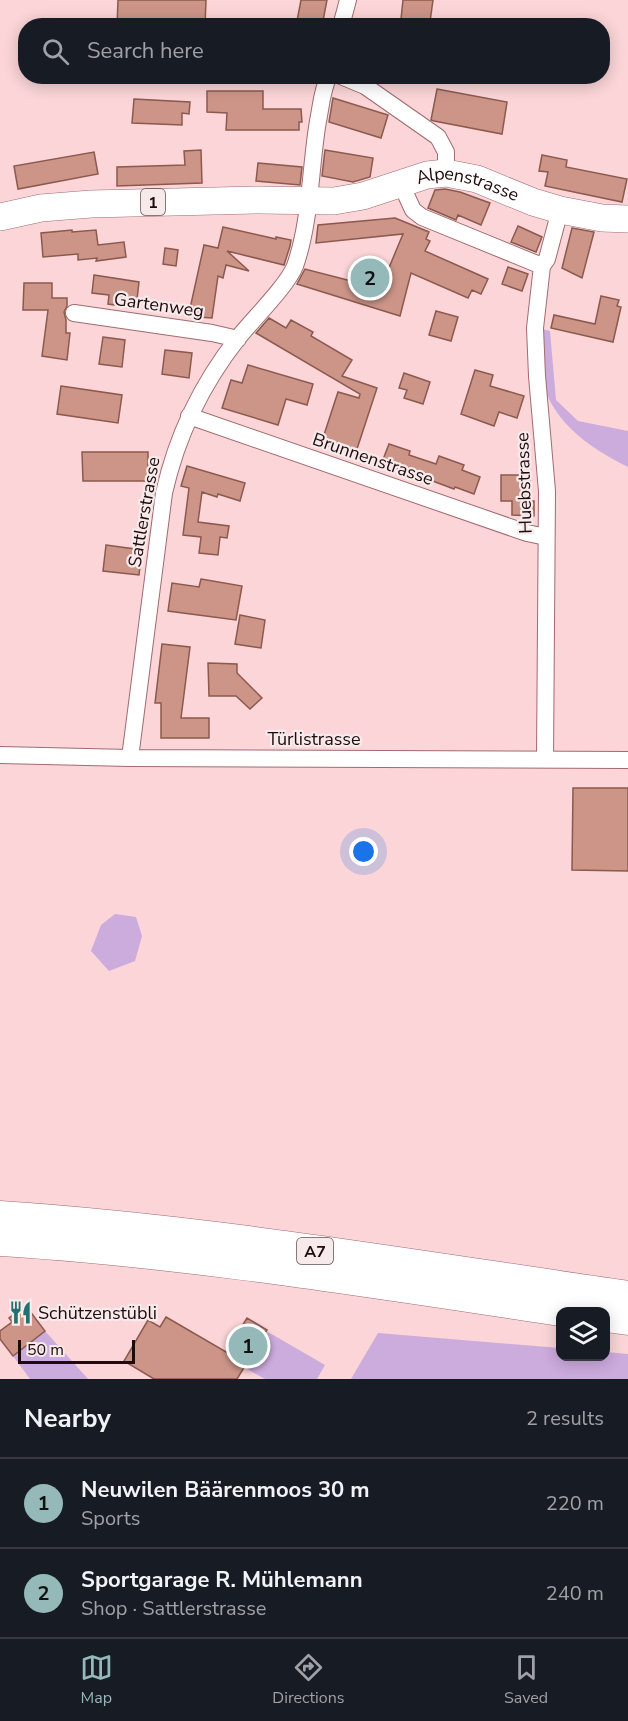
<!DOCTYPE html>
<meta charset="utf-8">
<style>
body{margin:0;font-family:"Nunito Sans",sans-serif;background:#242831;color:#f1f3f6}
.controls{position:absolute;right:18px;bottom:18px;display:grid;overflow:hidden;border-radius:12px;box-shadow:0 3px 15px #0003}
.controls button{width:54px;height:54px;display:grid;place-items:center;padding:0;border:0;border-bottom:2px solid #363941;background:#171b24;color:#f1f3f6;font:30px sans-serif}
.scale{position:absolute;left:18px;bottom:15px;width:117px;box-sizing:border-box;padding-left:6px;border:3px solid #1f0b0d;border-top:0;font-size:16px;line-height:21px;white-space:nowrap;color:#1f0b0d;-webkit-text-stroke:4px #f6eaea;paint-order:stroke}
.you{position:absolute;left:364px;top:852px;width:21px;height:21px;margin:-15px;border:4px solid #fff;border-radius:50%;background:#1a73e8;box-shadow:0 0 0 9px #1a73e833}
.badge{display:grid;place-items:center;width:39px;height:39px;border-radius:50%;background:#95b8b9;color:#111;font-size:20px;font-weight:700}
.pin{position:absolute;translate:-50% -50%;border:3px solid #fff;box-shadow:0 2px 6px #0006}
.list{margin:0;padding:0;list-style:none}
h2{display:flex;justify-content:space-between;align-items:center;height:78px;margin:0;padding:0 24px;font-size:26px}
h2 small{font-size:20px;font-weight:400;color:#9ea1a6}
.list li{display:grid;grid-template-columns:39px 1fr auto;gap:18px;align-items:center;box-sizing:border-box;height:90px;padding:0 24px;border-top:2px solid #363941}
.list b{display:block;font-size:22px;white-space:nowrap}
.list p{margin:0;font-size:20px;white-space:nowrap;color:#9ea1a6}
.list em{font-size:20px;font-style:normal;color:#9ea1a6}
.icon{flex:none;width:33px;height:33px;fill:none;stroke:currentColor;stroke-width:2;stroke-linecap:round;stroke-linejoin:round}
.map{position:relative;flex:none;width:628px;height:1379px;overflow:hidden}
.search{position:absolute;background:#171b24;box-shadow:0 3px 15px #0003;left:18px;right:18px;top:18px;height:66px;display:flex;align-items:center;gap:15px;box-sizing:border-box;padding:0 21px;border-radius:24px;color:#9ea1a6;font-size:22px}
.sheet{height:258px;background:#171b24}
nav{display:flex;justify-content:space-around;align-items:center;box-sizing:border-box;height:84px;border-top:2px solid #363941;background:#171b24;font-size:16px;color:#9ea1a6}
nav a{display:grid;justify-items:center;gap:3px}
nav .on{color:#95b8b9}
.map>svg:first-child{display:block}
</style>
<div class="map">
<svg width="628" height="1379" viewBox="0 0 628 1379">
<rect width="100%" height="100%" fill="#fbd5d8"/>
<!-- green -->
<path fill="#ccabdd" d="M 542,329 L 550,331 L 556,400 L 578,421 L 628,431 L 628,467 C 589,448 546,418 541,371 C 540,358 541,343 542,329 Z
M 115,914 L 136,917 L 142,936 L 135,961 L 109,971 L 91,951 L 101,925 Z
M 45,1331 L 88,1379 L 30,1379 L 13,1356 Z
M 268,1332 L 325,1365 L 317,1379 L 265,1379 L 247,1369 Z
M 378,1333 L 560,1348 L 560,1356 L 606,1356 L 606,1352 L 628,1354 L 628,1379 L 351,1379 Z"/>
<!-- building -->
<path fill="#cc9588" stroke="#8c594e" stroke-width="1.5" d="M 118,0 L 206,0 L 205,26 L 117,26 Z
M 301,0 L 327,0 L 322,26 L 296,26 Z
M 403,0 L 433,0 L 430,22 L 401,19 Z
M 437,89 L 507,102 L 502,134 L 434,121 L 431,120 Z
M 207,91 L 263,91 L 263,109 L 301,109 L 302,122 L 299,122 L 299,130 L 226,130 L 227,113 L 207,112 Z
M 333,98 L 388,115 L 381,138 L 329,122 Z
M 134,99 L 190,102 L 189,114 L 182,113 L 182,125 L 132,123 Z
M 201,150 L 202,183 L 117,186 L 117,167 L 185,165 L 184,151 Z
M 325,150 L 373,158 L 370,177 L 353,182 L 322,176 Z
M 94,152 L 98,174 L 18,189 L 14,166 Z
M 542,155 L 567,160 L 566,167 L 627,179 L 622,202 L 545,186 L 548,172 L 539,171 Z
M 258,163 L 302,167 L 300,185 L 256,181 Z
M 445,189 L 460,192 L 490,203 L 481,225 L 458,215 L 456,220 L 428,208 L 435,190 Z
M 395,218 L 429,232 L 426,239 L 430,241 L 425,251 L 488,279 L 481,294 L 472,290 L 468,298 L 411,273 L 400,316 L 297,284 L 305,269 L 359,283 L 365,263 L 388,270 L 403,234 L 316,243 L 318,225 Z
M 518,226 L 542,237 L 536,252 L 511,242 Z
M 223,227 L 276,239 L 276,237 L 291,240 L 290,246 L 284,265 L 227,251 L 249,271 L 226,265 L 223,278 L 218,276 L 212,318 L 198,317 L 198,314 L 189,313 L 204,245 L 218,248 Z
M 572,228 L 594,232 L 582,278 L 562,268 Z
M 72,230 L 72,232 L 96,230 L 98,245 L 124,242 L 126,257 L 96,261 L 97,258 L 78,260 L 78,254 L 43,257 L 41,233 Z
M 165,248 L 178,250 L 176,266 L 163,264 Z
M 508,267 L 528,274 L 522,291 L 502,284 Z
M 94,275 L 139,282 L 136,308 L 108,304 L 109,295 L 92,293 Z
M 24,283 L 52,283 L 52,298 L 67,298 L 67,306 L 64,312 L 66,320 L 66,333 L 70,333 L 67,360 L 42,356 L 48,310 L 23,310 Z
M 601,296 L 619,300 L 617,306 L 621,307 L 613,342 L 551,328 L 554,315 L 595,324 Z
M 436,311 L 458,317 L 451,341 L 429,335 Z
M 269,318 L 286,328 L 291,320 L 313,332 L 311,336 L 352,360 L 342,376 L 377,388 L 355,455 L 321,444 L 338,392 L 359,398 L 360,394 L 256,333 Z
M 103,337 L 125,340 L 122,367 L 99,364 Z
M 165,350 L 192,353 L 189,378 L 162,374 Z
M 248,365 L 313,384 L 307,405 L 286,399 L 278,425 L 222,408 L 231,380 L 242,383 Z
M 475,370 L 493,375 L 490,386 L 524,396 L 517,418 L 499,412 L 494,426 L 461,414 Z
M 404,373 L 430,382 L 423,404 L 404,398 L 407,390 L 399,388 Z
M 61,386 L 122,395 L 118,423 L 57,414 Z
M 389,444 L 410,451 L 409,455 L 436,464 L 439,456 L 464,465 L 462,470 L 480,477 L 474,494 L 455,487 L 454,489 L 430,480 L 431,477 L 404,468 L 395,469 L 395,467 L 382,462 Z
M 82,452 L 148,452 L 148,481 L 83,481 Z
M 187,466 L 245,483 L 240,501 L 218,494 L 217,497 L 202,492 L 198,522 L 229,526 L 227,538 L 220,537 L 218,555 L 199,553 L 201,537 L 183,535 L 189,488 L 181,486 Z
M 501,475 L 530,475 L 530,501 L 534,501 L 534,516 L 512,515 L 512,501 L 501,501 Z
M 106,545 L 142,550 L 139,575 L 103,571 Z
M 201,579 L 242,586 L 236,620 L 168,611 L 172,583 L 199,587 Z
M 240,615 L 265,620 L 261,648 L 235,644 Z
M 162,644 L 190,647 L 181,718 L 209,718 L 209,738 L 161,738 L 161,703 L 155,703 Z
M 208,663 L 237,664 L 237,673 L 262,698 L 250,709 L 236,696 L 209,696 Z
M 573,788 L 628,788 L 628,871 L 572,870 Z
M 26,1306 L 45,1331 L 13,1356 L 0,1339 L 0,1331 L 12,1322 L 9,1318 Z
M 166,1317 L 226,1352 L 247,1318 L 267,1330 L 237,1379 L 154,1379 L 124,1361 L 148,1320 L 160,1327 Z"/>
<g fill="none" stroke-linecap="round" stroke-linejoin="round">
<defs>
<path id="street" d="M 341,26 L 348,0
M 341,76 L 365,86 L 438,137 L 446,152 L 446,173
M 401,184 L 413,210 L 422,217 L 542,266
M 74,313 L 212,333 L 238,339
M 189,416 L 527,533 L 546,537
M 0,755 L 130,758 L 628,760
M 130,758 L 164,493 C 177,435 201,385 238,338 C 253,319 287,286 295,266 C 311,220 310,168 318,121 C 321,107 322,89 329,76
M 545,759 L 547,491 L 537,376 L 535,328 L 542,266 L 547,259 L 560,210"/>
<g id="primary">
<path id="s1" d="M 0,217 L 41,208 L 91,204 L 259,200 L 334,201 L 363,196 L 427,175 L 446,173 L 477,179 L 533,202 L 560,210 L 602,218 L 628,219"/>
</g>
<path id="highway" d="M 0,1217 C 211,1231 419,1267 628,1297
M 0,1240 C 193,1252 384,1284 575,1312
M 606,1316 L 628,1319"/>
</defs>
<!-- street casing -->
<use href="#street" stroke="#a16b70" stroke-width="18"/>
<!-- primary casing -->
<use href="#primary" stroke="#a16b70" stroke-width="28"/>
<!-- highway casing -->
<use href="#highway" stroke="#a16b70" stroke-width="33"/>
<!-- street -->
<use href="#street" stroke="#fff" stroke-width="16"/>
<!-- primary -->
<use href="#primary" stroke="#fff" stroke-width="27"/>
<!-- highway -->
<use href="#highway" stroke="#fff" stroke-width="32"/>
</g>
<!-- icons -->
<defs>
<symbol id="restaurant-bare" viewBox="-9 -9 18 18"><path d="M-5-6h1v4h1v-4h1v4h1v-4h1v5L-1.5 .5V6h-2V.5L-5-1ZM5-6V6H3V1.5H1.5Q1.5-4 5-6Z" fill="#25706f" stroke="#f6eaea" stroke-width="2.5" paint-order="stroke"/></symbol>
</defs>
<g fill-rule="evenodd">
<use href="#restaurant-bare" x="4" y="1296" width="33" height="33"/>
</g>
<g text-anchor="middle" stroke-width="4.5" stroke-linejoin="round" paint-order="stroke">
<!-- shield labels -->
<g fill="#f6eaea" stroke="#604e4f" stroke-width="1.5">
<rect x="141" y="189" width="24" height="26" rx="4.5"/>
<rect x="297" y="1238" width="36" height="26" rx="4.5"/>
</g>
<g font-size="16" font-weight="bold" fill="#1f0b0d">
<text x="153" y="208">1</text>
<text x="315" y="1257">A7</text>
</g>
<!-- street labels -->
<g font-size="18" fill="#1f0b0d" stroke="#f6eaea">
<text dy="6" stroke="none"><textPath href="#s1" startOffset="474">Alpenstrasse</textPath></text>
<text transform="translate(159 305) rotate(8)" y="6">Gartenweg</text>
<text transform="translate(373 459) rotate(19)" y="6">Brunnenstrasse</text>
<text transform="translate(524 483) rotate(-92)" y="6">Huebstrasse</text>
<text transform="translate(144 512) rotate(-80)" y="6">Sattlerstrasse</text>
<text x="314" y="745">Türlistrasse</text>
</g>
<!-- poi labels -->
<g font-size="18" fill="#1f0b0d" stroke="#f6eaea" text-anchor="start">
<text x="38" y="1319">Schützenstübli</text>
</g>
</g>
</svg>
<div class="controls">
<button><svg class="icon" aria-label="layers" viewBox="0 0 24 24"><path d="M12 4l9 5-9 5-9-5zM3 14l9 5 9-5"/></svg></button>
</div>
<div class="scale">50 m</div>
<div class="you"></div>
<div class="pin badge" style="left:248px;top:1346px">1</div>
<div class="pin badge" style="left:370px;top:278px">2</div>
<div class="search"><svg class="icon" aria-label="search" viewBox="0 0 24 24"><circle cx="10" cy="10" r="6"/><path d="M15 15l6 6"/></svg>Search here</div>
</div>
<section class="sheet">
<h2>Nearby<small>2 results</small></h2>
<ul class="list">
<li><span class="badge">1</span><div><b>Neuwilen Bäärenmoos 30 m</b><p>Sports</p></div><em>220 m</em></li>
<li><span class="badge">2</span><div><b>Sportgarage R. Mühlemann</b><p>Shop · Sattlerstrasse</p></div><em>240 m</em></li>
</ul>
</section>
<nav>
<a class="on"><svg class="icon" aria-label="map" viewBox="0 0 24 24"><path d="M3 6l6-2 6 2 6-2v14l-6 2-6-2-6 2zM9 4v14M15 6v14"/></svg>Map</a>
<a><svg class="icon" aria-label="directions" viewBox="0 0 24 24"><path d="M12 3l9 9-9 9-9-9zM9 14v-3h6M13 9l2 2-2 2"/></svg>Directions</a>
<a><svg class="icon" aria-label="saved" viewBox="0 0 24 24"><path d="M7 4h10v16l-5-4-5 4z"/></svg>Saved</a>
</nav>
